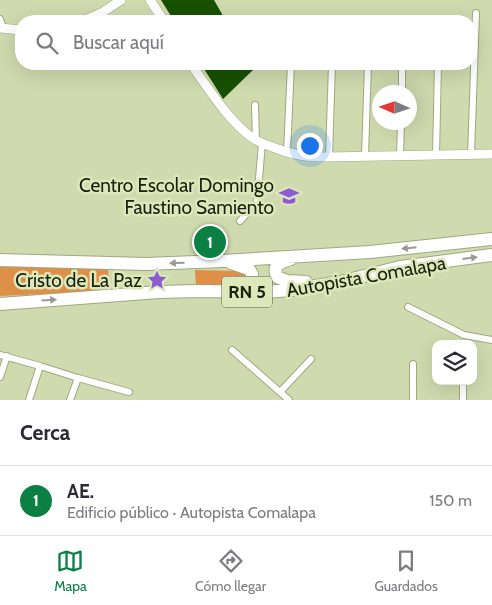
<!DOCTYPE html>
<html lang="es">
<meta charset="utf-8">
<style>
body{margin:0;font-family:Cabin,sans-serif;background:#f2f2f3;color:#2b2b33}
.controls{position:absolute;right:15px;bottom:15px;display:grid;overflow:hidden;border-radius:10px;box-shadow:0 5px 20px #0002}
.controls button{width:45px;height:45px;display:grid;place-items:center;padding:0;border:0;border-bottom:1px solid #e1e1e2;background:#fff;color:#2b2b33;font:25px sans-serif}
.compass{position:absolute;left:372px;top:85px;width:45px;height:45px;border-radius:50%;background:#fff;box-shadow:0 5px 20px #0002;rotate:273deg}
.you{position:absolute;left:309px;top:145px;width:18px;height:18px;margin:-12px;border:4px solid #fff;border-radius:50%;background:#1a73e8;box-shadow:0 0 0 8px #1a73e833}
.badge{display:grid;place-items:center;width:32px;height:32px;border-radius:50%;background:#0b8043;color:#fff;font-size:16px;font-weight:700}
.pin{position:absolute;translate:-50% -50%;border:2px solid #fff;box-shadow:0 1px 5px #0006}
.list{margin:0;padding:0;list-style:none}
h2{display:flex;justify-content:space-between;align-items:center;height:65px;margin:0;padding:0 20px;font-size:21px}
h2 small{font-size:16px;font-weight:400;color:#7c7c81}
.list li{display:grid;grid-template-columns:32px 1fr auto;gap:15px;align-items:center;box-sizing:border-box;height:70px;padding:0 20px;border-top:1px solid #e1e1e2}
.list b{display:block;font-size:19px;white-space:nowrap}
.list p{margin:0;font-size:16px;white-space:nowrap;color:#7c7c81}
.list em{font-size:16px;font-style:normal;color:#7c7c81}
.icon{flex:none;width:28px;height:28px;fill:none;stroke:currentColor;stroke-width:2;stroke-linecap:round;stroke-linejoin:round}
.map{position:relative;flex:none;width:492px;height:400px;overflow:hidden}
.search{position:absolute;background:#fff;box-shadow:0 5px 20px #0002;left:15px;right:15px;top:15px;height:55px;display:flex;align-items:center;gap:12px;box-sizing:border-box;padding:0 18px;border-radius:20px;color:#7c7c81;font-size:19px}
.sheet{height:135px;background:#fff}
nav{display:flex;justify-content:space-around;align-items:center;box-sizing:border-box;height:70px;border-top:1px solid #e1e1e2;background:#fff;font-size:14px;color:#7c7c81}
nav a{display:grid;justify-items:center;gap:2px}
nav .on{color:#0b8043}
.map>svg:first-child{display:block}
</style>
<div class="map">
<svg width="492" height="400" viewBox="0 0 492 400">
<rect width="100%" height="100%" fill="#cfdaae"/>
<!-- green -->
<path fill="#e08f48" d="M 0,266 L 108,269 L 110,291 L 0,296 Z
M 195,270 L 239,271 L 246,275 L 246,281 L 230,286 L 196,286 Z"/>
<!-- building -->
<path fill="#185002" d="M 161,0 L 214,0 L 226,21 L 174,21 Z
M 201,64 L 250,64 L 253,70 L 223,99 Z"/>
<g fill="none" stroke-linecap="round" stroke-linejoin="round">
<defs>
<path id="street" d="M 0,19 L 3,29
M 402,92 L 402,64
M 255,105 L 256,140
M 287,153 L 291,64
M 436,155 L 438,64
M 471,155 L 476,13
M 365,156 L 368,64
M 400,156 L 401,122
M 329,157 L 332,64
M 240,221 L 257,202 L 262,143
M 408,307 L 464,335 L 492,340
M 232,350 L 289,400
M 0,355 L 40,366 L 78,378 L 70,400
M 413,364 L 413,400
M 0,377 L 7,356
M 78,378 L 129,392
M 280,392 L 311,359
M 29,400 L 40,366
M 463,400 L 463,381"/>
<path id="secondary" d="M 150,0 L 164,21
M 83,21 L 103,12 L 121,0
M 0,28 L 21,30
M 191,64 C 207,87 232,126 256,140 C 260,143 265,144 270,146 C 289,154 304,157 326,157 L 492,154"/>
<path id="highway" d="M 291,259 C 281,262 272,264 277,277 L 287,281 L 306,282
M 0,260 L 146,264 L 222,261 L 370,252 L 492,239
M 231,263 L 249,269 L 252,274 L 252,280 L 248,284 L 233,288
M 0,304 L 159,292 L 196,291 L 266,292 L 291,290 L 340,282 L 400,267 L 492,255"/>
</defs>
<!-- street casing -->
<use href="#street" stroke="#9ea97e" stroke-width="8"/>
<!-- secondary casing -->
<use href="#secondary" stroke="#9ea97e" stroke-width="10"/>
<!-- highway casing -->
<use href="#highway" stroke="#9ea97e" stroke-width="14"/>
<!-- street -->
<use href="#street" stroke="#fff" stroke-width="6"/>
<!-- secondary -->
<use href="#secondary" stroke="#fff" stroke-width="9"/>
<!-- highway -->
<use href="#highway" stroke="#fff" stroke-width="12"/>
</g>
<!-- one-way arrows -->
<defs><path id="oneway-solid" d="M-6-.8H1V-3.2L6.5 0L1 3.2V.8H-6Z" transform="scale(1.25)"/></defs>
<g fill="#989a93">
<use href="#oneway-solid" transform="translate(409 248) rotate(174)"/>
<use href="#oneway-solid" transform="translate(470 258) rotate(-7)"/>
<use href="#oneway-solid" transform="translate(177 263) rotate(178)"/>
<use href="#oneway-solid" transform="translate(49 300) rotate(-4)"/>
</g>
<!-- icons -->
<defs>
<symbol id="school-bare" viewBox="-9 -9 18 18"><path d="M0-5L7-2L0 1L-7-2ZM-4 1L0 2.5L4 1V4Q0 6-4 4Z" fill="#8b5bd4" stroke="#dce7ba" stroke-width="2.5" paint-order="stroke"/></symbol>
<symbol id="sight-bare" viewBox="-9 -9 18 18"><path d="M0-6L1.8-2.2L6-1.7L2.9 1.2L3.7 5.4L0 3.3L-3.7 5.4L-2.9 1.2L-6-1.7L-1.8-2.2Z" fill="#8b5bd4" stroke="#dce7ba" stroke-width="2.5" paint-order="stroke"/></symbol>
</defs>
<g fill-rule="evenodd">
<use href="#school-bare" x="275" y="182" width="28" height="28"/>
<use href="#sight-bare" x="143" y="266" width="28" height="28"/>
</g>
<g text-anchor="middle" stroke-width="5" stroke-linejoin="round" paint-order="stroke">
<!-- shield labels -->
<rect fill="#dce7ba" stroke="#555b42" stroke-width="1" x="222" y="276.5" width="50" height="31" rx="4"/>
<g font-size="18" font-weight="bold" fill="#1b1f0e">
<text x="247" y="298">RN 5</text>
</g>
<!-- poi labels -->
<g font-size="19" fill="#1b1f0e" stroke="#dce7ba" text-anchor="end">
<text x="274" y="192">Centro Escolar Domingo<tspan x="274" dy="22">Faustino Samiento</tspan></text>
<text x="142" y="287">Cristo de La Paz</text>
</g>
<!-- street labels -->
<g font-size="19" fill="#1b1f0e" stroke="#dce7ba">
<text transform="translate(366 276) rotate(-10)" y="7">Autopista Comalapa</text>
</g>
</g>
</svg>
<div class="controls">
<button><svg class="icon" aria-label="layers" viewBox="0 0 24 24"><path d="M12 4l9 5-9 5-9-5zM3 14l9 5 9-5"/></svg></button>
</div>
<svg class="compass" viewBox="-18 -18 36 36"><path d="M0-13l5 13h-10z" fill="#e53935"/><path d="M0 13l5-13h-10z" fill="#7c7c81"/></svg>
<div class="you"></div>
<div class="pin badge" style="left:210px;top:242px">1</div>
<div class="search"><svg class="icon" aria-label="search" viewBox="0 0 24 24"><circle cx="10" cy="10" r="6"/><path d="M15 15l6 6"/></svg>Buscar aquí</div>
</div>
<section class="sheet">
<h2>Cerca<small></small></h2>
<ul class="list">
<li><span class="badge">1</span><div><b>AE.</b><p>Edificio público · Autopista Comalapa</p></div><em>150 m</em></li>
</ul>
</section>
<nav>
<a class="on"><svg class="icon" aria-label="map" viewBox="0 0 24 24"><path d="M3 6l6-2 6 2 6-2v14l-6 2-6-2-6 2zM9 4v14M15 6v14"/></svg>Mapa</a>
<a><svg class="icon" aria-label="directions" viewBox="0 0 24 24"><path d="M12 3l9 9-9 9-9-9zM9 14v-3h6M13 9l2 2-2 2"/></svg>Cómo llegar</a>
<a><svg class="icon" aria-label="saved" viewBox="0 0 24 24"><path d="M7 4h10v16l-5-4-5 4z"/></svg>Guardados</a>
</nav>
